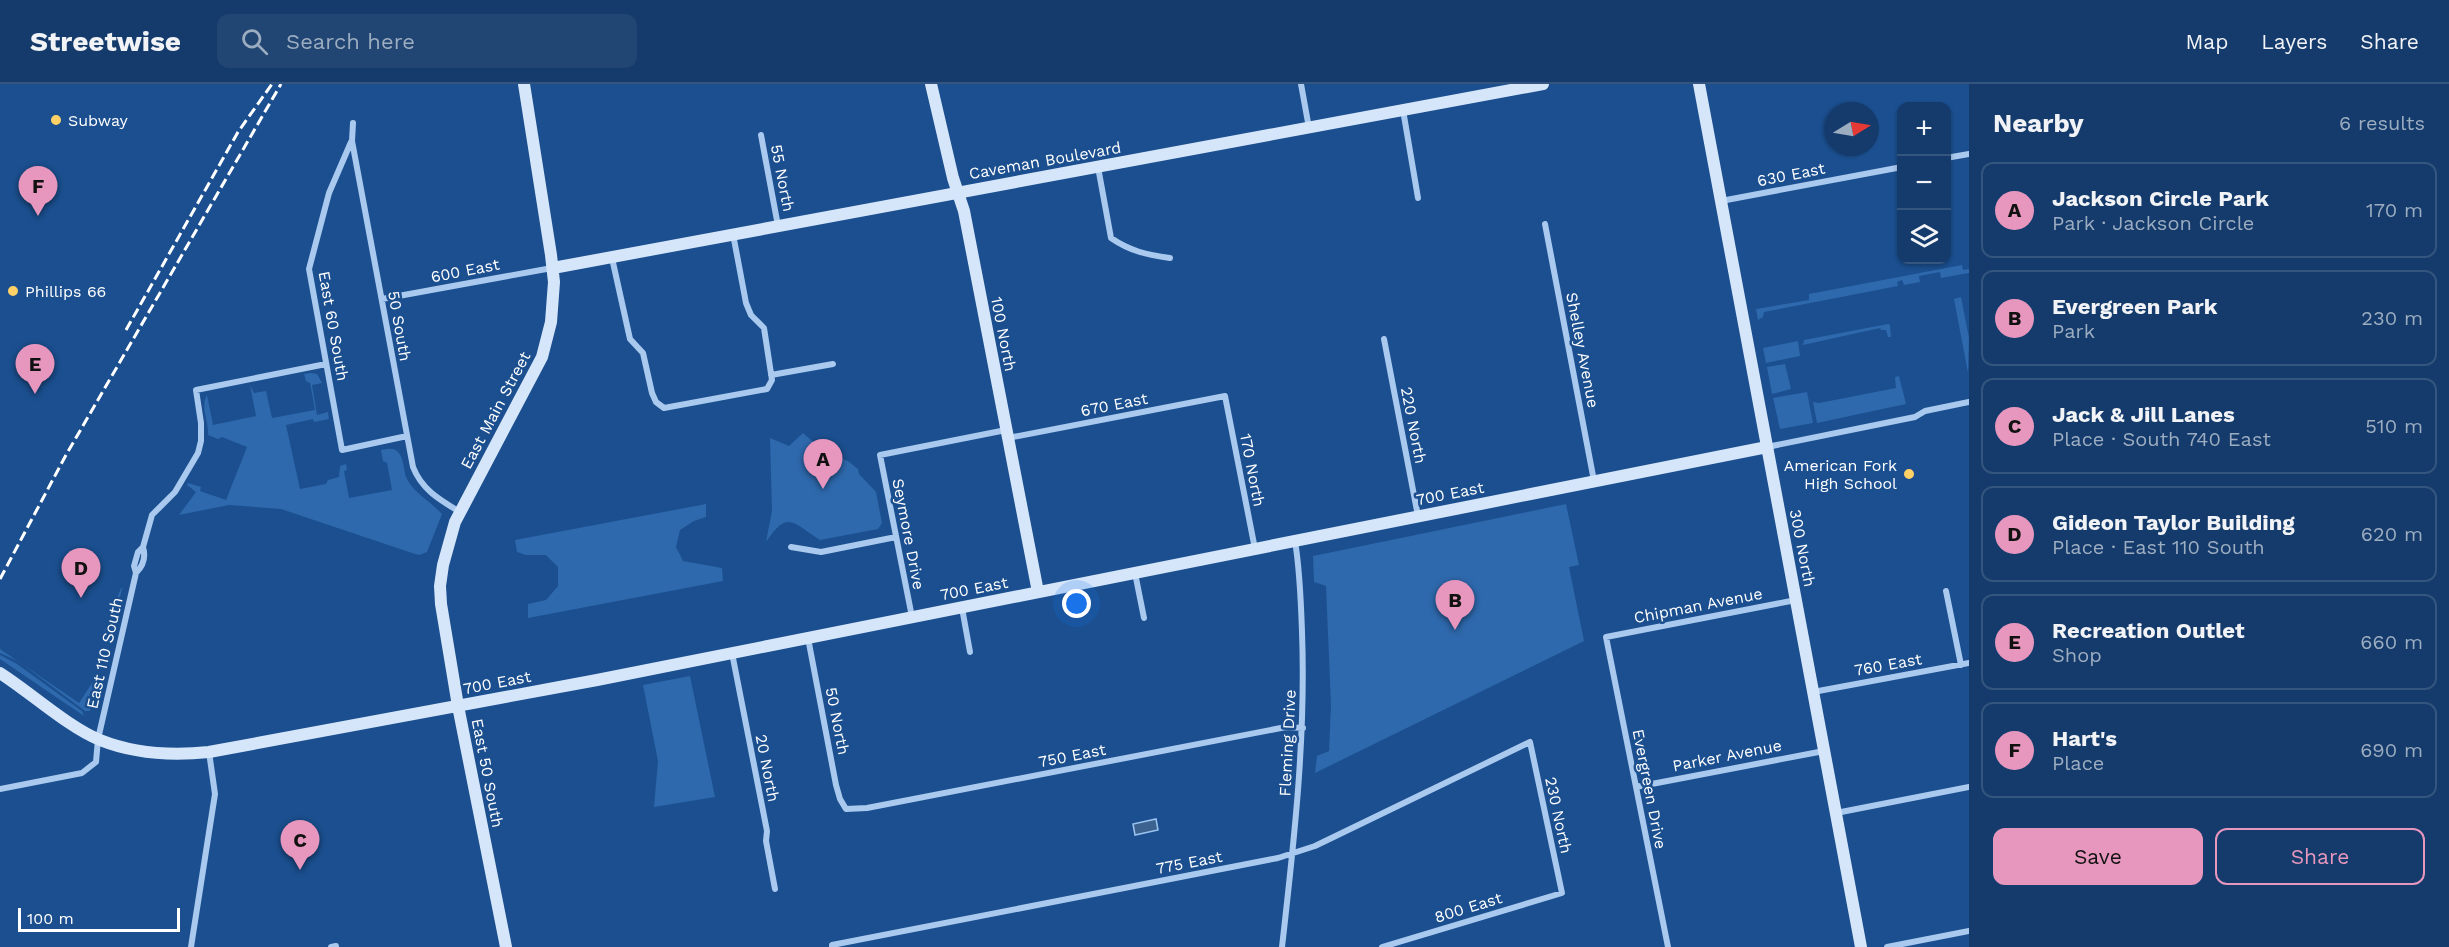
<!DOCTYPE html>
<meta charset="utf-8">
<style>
body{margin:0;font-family:"Work Sans",sans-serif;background:#214673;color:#f1f3f6}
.controls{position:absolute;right:18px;top:18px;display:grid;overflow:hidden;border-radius:12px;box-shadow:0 2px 4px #0004}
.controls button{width:54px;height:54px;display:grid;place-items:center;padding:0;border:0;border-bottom:2px solid #33557e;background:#143b6b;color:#f1f3f6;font:30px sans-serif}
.compass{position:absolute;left:1825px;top:18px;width:54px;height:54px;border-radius:50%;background:#143b6b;box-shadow:0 2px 4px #0004;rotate:79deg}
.scale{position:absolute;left:18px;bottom:15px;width:162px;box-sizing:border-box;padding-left:6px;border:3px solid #fff;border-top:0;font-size:16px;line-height:21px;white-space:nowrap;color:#fff;-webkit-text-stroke:4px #1b4f8f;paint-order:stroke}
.you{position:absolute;left:1077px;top:520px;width:21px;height:21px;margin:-15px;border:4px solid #fff;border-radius:50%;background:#1a73e8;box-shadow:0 0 0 9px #1a73e833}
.badge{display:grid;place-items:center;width:39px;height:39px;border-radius:50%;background:#e797bd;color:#111;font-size:20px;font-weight:700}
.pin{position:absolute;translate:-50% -50px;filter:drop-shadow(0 2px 3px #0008)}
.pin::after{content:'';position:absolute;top:32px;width:21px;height:18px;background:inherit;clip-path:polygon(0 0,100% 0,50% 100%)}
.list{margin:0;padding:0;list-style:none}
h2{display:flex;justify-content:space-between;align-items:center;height:78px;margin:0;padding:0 24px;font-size:26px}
h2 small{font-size:20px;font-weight:400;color:#9dadc1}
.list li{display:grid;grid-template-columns:39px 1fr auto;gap:18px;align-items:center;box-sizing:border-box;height:96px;margin:0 12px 12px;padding:0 12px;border:2px solid #33557e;border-radius:12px}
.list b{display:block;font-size:22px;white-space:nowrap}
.list p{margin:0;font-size:20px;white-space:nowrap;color:#9dadc1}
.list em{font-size:20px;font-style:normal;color:#9dadc1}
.actions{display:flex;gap:12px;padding:18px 24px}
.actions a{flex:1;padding:14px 0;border:2px solid #e797bd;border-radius:12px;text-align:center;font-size:21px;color:#e797bd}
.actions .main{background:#e797bd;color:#111}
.icon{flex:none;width:33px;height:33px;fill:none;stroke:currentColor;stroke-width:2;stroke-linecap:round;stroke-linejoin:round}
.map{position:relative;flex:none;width:1969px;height:863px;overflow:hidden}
header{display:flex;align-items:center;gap:36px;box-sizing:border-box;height:84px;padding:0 30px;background:#143b6b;border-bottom:2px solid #33557e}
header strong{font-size:28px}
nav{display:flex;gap:33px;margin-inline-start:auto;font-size:21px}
.search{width:420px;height:54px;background:#214673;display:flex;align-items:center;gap:15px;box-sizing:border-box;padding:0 21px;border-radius:12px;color:#9dadc1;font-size:22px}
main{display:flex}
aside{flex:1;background:#143b6b}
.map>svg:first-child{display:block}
</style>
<header>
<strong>Streetwise</strong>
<div class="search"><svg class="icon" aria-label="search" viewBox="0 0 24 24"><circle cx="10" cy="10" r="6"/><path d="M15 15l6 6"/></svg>Search here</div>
<nav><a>Map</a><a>Layers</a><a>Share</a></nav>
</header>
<main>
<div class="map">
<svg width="1969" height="863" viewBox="0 0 1969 863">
<rect width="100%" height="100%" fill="#1b4f8f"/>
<!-- green -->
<path fill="#2e69ad" d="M 1962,181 L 1963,186 L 1969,185 L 1969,189 L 1941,194 L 1940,188 L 1919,192 L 1920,198 L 1904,201 L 1902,196 L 1897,198 L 1898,202 L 1764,228 L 1763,233 L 1758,236 L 1756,225 L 1809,216 L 1809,210 Z
M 1961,213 L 1969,254 L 1968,289 L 1954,215 Z
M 1888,240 L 1890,241 L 1891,253 L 1888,253 L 1886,246 L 1881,246 L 1880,244 L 1803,261 L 1804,256 Z
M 1798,257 L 1800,272 L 1766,279 L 1763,264 Z
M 1785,280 L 1791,305 L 1772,310 L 1767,283 Z
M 311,289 L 317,290 L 322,299 L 312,301 L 317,331 L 328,328 L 329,335 L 314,338 L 313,335 L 286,341 L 300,405 L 326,400 L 328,396 L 339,393 L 340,382 L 346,380 L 347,386 L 344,387 L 349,414 L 392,406 L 387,379 L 383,377 L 381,366 C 388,365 394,363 399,369 C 405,377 403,389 408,397 C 417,411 431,418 442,430 L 427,468 L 419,471 L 412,469 L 281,425 L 229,421 L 179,431 L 196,408 L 187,401 L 188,399 L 201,403 L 200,407 L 226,416 L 247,363 L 222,353 L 218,355 L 208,351 C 209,338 200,323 207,311 L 213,341 L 256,332 L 250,301 L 254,309 L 266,307 L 272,334 L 315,326 L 310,299 L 306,297 L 304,290 Z
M 1899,292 L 1906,320 L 1817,339 L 1813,318 L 1819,319 L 1896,304 L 1895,293 Z
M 1807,308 L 1813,339 L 1780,345 L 1773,314 Z
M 803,349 L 826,369 L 848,377 L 858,385 L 859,390 L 876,408 L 882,439 L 878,445 L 820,456 C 793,439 788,425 766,458 L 772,427 L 770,354 L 789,362 Z
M 706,420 L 706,433 L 694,437 L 680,446 L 676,463 L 683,477 L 722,484 L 723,497 L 528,534 L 528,520 L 546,516 L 558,502 L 558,483 L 546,471 L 526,471 L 517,468 L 515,456 Z
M 1566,420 L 1579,481 L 1569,483 L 1584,557 L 1315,689 L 1317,672 L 1329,667 L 1331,621 L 1326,502 L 1314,498 L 1313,472 Z
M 121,504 L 122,504 L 111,554 L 103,550 Z
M 0,565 L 79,619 L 98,590 L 90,627 L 85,627 L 18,577 L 0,569 Z
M 0,571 L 17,580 L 82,627 L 84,632 L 0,575 Z
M 690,592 L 715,713 L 654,723 L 658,677 L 643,601 Z"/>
<!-- water -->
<path fill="#3c6290" stroke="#9cc4f0" stroke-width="1.5" d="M 1156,735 L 1158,746 L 1135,751 L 1133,740 Z"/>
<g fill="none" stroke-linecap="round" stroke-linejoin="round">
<!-- street -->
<path stroke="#a9c9ee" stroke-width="6" d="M 1301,0 L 1309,44
M 1403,26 L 1418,114
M 353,39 L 352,57 L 413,383 C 422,406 440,416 460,428
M 761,51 L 778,142
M 351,58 L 329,109 L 309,185 L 342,366 L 407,352
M 1946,74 L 1969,70
M 1098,83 L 1111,154 C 1130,167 1147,171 1170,174
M 1721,117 L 1902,83
M 1545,140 L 1594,397
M 612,174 L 630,255 L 643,269 L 652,309 L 656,318 L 664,324 L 767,305 L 772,296 L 764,244 L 751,231 L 746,219 L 733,150
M 382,215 L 552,184
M 1384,255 L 1418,432
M 771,291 L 833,280
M 1008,354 L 1225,312 L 1255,465
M 1767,363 L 1915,333 L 1925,327 L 1969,318
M 791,463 L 821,468 L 896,453
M 136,489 C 143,482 146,473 143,463
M 1135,489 L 1144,534
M 1946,507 L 1961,581
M 962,524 L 970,568
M 912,533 L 880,371 L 1006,346
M 808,554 L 836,701 L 840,715 L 846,725 L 867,724 L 1286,643 L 1303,644
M 732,569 L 767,747 L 766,757 L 775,805
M 1813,608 L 1969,579
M 1636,703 L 1824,667
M 0,705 L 82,689 L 96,678 L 98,655 L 136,489 L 134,482 L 138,468 L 143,463 L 152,431 L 175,408 L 198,369 L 201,357 L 201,339 L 196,306 L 326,280
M 1836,729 L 1969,703
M 191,863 L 215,710 L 209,668
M 331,863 L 336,862
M 832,863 L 832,861 L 1278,774 L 1315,762 L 1530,658 L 1562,809 L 1382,863
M 1282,863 C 1294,758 1306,654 1302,548 C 1301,518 1300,487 1295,457
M 1668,863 L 1606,553 L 1796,516
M 1887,863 L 1969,847"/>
<!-- secondary -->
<path stroke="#d6e6fa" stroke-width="12" d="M 931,0 L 953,94 L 964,127 L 1038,508
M 1699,0 L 1861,863
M 553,184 L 1543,0
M 0,589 C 30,608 68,643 100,656 C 135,670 171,672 209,668 L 597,596 L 1767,363
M 506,863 L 458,622 L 441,520 L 440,502 L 443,481 L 455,438 L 542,273 L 551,238 L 554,198 L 551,171 L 524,0"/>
<!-- rail -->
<path stroke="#fff" stroke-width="3" stroke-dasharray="10 4.5" stroke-linecap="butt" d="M 126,246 L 238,48 L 272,0
M 0,495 L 66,371 L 281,0"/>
</g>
<!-- markers -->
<g fill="#ffd166" stroke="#1b4f8f" stroke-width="2">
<circle cx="56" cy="36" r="6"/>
<circle cx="13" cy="207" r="6"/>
<circle cx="1909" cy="390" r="6"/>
</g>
<g text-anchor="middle" stroke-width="5" stroke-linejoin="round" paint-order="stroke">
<!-- poi labels -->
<g font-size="16" fill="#fff" stroke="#1b4f8f" text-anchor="start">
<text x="68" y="42">Subway</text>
<text x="25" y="213">Phillips 66</text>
<text x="1897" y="387" text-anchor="end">American Fork<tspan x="1897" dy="18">High School</tspan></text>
</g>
<!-- street labels -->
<g font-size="16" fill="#fff" stroke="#1b4f8f">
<text transform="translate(1045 76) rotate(-10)" y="6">Caveman Boulevard</text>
<text transform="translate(1791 90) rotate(-11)" y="6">630 East</text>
<text transform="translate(783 94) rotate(79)" y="6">55 North</text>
<text transform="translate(465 186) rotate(-11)" y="6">600 East</text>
<text transform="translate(334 242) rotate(80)" y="6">East 60 South</text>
<text transform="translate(400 242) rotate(80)" y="6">50 South</text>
<text transform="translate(1004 250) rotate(79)" y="6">100 North</text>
<text transform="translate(1583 266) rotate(79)" y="6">Shelley Avenue</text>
<text transform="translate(1114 320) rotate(-11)" y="6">670 East</text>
<text transform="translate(495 326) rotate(-62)" y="6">East Main Street</text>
<text transform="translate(1414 341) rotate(79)" y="6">220 North</text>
<text transform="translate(1253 386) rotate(79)" y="6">170 North</text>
<text transform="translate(1450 409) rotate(-11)" y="6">700 East</text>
<text transform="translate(909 450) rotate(79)" y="6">Seymore Drive</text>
<text transform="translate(1803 464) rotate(79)" y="6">300 North</text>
<text transform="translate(974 504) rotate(-11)" y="6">700 East</text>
<text transform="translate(1698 521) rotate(-11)" y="6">Chipman Avenue</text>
<text transform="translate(104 569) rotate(-77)" y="6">East 110 South</text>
<text transform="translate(1888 580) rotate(-10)" y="6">760 East</text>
<text transform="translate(497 598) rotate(-11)" y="6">700 East</text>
<text transform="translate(838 637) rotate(79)" y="6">50 North</text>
<text transform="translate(1287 659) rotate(-87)" y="6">Fleming Drive</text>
<text transform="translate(1072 671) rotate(-11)" y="6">750 East</text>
<text transform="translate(1727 671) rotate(-11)" y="6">Parker Avenue</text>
<text transform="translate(768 684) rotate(79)" y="6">20 North</text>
<text transform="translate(488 689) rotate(79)" y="6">East 50 South</text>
<text transform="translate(1650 705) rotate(79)" y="6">Evergreen Drive</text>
<text transform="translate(1559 731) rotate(78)" y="6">230 North</text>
<text transform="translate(1189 778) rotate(-11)" y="6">775 East</text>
<text transform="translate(1468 823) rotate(-17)" y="6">800 East</text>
</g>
</g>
</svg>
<div class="controls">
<button>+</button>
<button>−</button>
<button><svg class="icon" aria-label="layers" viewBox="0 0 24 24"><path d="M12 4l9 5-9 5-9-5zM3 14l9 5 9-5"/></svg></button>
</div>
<svg class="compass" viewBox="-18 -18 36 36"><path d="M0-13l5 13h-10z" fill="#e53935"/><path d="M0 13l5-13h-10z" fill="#9dadc1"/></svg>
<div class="scale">100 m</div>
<div class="you"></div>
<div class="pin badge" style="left:823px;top:405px">A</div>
<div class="pin badge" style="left:1455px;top:546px">B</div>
<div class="pin badge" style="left:300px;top:786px">C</div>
<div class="pin badge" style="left:81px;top:514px">D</div>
<div class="pin badge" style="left:35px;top:310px">E</div>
<div class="pin badge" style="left:38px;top:132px">F</div>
</div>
<aside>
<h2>Nearby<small>6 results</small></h2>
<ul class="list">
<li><span class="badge">A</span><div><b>Jackson Circle Park</b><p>Park · Jackson Circle</p></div><em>170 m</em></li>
<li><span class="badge">B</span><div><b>Evergreen Park</b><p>Park</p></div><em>230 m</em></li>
<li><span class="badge">C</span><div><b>Jack &amp; Jill Lanes</b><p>Place · South 740 East</p></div><em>510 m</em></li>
<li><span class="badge">D</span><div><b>Gideon Taylor Building</b><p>Place · East 110 South</p></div><em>620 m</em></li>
<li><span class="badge">E</span><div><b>Recreation Outlet</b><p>Shop</p></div><em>660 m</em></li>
<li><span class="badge">F</span><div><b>Hart's</b><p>Place</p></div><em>690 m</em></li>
</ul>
<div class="actions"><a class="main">Save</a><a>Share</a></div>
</aside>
</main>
